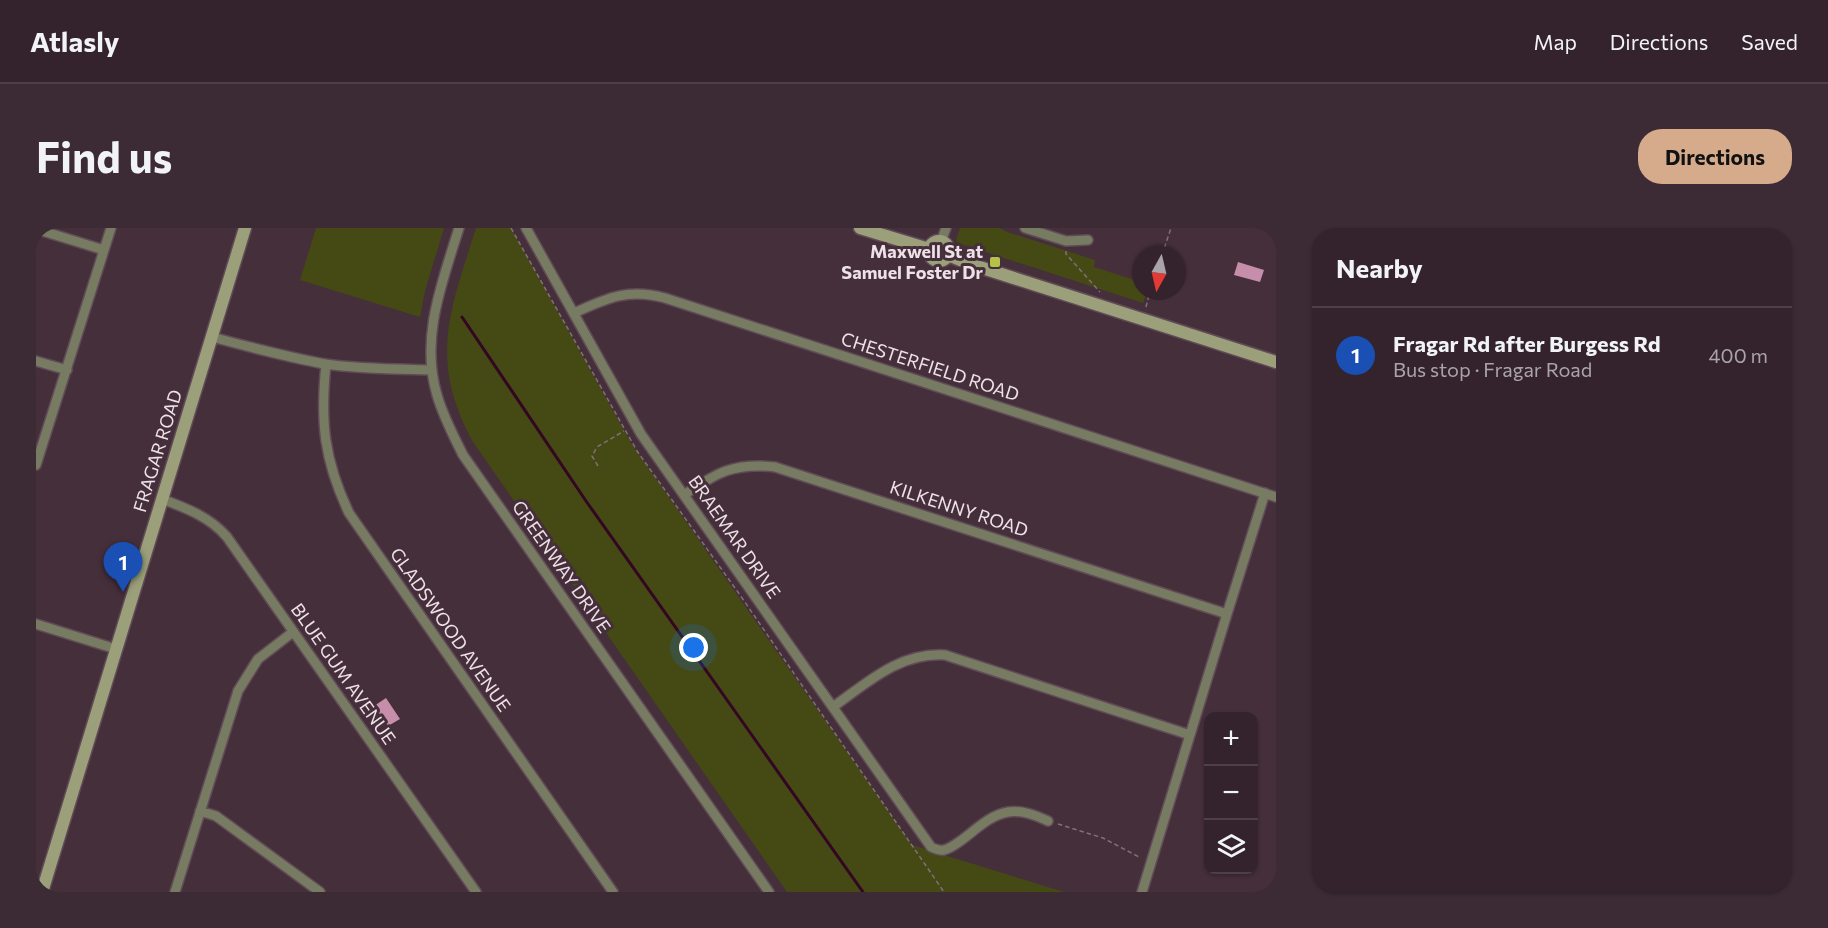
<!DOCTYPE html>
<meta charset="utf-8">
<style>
body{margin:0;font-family:Commissioner,sans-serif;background:#3c2b34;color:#f1f3f6}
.controls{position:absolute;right:18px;bottom:18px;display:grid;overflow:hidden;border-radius:12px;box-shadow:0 2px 4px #0004}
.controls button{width:54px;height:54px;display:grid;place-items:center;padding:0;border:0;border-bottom:2px solid #4e4048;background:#34232c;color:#f1f3f6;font:30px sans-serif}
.compass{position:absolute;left:1096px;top:18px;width:54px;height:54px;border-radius:50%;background:#34232c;box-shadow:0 2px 4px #0004;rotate:188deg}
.you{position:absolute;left:658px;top:420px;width:21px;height:21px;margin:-15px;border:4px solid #fff;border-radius:50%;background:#1a73e8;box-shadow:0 0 0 9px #1a73e833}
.badge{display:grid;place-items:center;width:39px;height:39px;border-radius:50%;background:#d6ab8b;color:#fff;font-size:20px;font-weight:700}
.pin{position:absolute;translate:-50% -50px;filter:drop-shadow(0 2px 3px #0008)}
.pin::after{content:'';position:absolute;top:32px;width:21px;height:18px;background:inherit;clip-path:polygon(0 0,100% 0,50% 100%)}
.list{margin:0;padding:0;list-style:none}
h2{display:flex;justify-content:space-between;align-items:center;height:78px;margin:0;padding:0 24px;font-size:26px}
h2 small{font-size:20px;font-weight:400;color:#a9a4a9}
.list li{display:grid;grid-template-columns:39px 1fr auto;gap:18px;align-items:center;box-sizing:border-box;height:96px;padding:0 24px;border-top:2px solid #4e4048}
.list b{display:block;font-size:22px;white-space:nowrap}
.list p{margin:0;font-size:20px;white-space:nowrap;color:#a9a4a9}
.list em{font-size:20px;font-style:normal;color:#a9a4a9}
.icon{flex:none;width:33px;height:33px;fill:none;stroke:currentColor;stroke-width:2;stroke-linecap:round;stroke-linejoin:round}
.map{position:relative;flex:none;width:1240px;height:664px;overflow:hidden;border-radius:24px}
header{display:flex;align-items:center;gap:36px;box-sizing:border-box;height:84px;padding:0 30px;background:#34232c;border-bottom:2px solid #4e4048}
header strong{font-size:28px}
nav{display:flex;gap:33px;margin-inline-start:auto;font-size:21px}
.intro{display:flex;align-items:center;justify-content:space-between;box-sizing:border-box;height:144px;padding:0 36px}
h1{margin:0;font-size:42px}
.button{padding:15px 27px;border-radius:24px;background:#d6ab8b;color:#111;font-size:21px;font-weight:700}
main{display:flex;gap:36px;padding:0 36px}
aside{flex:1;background:#34232c;border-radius:24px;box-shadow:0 2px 4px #0004}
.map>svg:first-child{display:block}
</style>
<header>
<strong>Atlasly</strong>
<nav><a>Map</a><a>Directions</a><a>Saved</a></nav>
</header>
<div class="intro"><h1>Find us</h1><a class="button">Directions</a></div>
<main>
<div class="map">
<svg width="1240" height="664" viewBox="0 0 1240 664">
<rect width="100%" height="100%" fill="#452f3b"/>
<!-- green -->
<path fill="#454a14" d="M 280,0 L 408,0 L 389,63 L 384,89 L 264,52 Z
M 440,0 L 475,0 L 595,215 L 876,617 L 1028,664 L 751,664 L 437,214 C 392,131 414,83 440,0 Z
M 924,0 L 964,0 L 971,4 L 1059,32 L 1058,39 L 1105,54 L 1105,63 L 1111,63 L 1107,75 L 925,16 L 920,13 Z"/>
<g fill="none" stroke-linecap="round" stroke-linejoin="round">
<!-- stream -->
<path stroke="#330623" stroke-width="3" d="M 426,89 L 550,273 L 827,664"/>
</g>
<!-- building -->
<path fill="#c78eac" d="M 1202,34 L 1228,42 L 1224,54 L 1198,47 Z
M 350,470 L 364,491 L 352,498 L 338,478 Z"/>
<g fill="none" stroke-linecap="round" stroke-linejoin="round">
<defs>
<path id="street" d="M 423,0 C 406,55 384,110 401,167 C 407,188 417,207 427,227 L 733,664
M 490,0 L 605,206 L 895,619 C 899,621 903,623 908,622 C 928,616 947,588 972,584 C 986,582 999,587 1012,593
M 989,0 L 1030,13 L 1052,12
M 0,1 L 68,22
M 905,14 L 910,0
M 538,85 C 571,70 591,60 629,70 L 1240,269
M 176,109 C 213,119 251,129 289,136 C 324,141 360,141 396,142
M 0,133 L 31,142
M 290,136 C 284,194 288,232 313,285 L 577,664
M 0,237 L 75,0
M 648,267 C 680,245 698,234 739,239 L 1191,386
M 126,271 C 150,280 174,289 191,309 L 440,664
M 0,396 L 80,421
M 797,479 C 832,454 864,424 909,427 L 1154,507
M 164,583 L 180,588 L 284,664
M 139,664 L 202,463 L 222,431 L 257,404
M 1106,664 L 1191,386 L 1229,265"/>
<path id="secondary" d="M 824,0 L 893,21
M893 23a10 10 0 1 1 20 0a10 10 0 1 1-20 0Z
M 912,27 L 934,36 L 1240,134
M 6,664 L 209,0"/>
</defs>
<!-- street casing -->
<use href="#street" stroke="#604b57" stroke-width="12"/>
<!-- secondary casing -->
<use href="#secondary" stroke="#604b57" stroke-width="15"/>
<!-- path -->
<path stroke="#826f79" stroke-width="1.5" stroke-dasharray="4.5 3" stroke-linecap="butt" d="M 475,0 L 601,223 L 704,367 L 908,664
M 1030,23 L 1030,26 L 1064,64
M 1126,27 L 1135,0
M 1110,79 L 1114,63
M 562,238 L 556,228 L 561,219 L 588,203
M 1022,596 L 1067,610 L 1105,630"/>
<!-- street -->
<use href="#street" stroke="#777b62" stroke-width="9"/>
<!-- secondary -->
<use href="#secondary" stroke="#9ba07a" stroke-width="12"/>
</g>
<!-- markers -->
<rect fill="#b5c249" stroke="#452f3b" stroke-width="2" x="953" y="28" width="12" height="12" rx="3"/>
<g text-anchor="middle" stroke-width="6" stroke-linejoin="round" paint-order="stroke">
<!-- poi labels -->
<g font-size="18" font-weight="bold" fill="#efe1e8" stroke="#452f3b" text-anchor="end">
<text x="947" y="30">Maxwell St at<tspan x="947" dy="21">Samuel Foster Dr</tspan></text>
</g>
<!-- street labels -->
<g font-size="18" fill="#efe1e8" stroke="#452f3b">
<text transform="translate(894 139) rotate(18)" y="6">CHESTERFIELD ROAD</text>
<text transform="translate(122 223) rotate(-73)" y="6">FRAGAR ROAD</text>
<text transform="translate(923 281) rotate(18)" y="6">KILKENNY ROAD</text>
<text transform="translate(698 309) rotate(55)" y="6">BRAEMAR DRIVE</text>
<text transform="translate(525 339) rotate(55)" y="6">GREENWAY DRIVE</text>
<text transform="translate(414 402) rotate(55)" y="6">GLADSWOOD AVENUE</text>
<text transform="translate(307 446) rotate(55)" y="6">BLUE GUM AVENUE</text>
</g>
</g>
</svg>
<div class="controls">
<button>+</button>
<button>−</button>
<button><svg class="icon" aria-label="layers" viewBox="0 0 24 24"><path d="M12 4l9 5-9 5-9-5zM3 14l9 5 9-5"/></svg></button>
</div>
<svg class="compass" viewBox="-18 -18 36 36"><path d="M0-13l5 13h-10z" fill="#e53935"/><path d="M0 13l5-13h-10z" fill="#a9a4a9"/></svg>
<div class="you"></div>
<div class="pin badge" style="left:87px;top:364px;background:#1a4fb4">1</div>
</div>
<aside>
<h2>Nearby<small></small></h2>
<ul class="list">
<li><span class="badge" style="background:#1a4fb4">1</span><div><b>Fragar Rd after Burgess Rd</b><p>Bus stop · Fragar Road</p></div><em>400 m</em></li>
</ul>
</aside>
</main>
